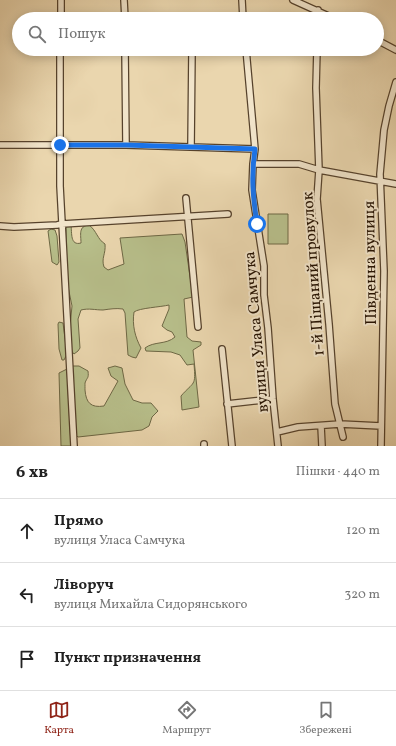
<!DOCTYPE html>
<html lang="uk">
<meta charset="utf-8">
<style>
body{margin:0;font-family:Vollkorn,serif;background:#f6f6f6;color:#222}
.stop{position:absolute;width:12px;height:12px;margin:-9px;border:3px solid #1a73e8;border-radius:50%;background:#fff}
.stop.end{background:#1a73e8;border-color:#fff;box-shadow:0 1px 4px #0008}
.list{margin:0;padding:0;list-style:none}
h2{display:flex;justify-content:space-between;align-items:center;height:52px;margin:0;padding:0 16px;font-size:17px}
h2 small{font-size:13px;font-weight:400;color:#767676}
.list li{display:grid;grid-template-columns:26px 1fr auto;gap:12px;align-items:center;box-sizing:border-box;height:64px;padding:0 16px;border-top:1px solid #e0e0e0}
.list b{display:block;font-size:15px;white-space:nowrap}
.list p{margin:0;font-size:13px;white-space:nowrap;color:#767676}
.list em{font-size:13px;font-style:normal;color:#767676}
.icon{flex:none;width:22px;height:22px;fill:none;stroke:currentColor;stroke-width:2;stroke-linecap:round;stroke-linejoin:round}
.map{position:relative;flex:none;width:396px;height:446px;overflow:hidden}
.search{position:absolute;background:#fff;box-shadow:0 2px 10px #0003;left:12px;right:12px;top:12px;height:44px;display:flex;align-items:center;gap:10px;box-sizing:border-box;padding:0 14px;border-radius:22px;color:#767676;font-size:15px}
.sheet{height:244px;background:#fff}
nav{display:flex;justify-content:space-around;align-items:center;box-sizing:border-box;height:56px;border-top:1px solid #e0e0e0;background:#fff;font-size:11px;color:#767676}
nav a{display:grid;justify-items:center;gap:2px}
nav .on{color:#8f2418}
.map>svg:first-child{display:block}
</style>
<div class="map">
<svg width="396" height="446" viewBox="0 0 396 446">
<rect width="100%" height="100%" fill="#ead6ae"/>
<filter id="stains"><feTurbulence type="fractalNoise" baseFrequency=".005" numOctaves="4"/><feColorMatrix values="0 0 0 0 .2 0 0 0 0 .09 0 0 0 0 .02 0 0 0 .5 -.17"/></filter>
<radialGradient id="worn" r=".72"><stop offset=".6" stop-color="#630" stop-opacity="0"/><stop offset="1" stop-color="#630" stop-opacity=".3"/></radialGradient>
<!-- green -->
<path fill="#b7be8a" stroke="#6e6845" d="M 268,214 L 288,214 L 288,244 L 268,244 Z
M 68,225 L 71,225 C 72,233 70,246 81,243 C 81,235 78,226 89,225 C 97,231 97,239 105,244 C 106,254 101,258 104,267 L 108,270 L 124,264 L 120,238 L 182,234 L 185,242 L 193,297 L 184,299 L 187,337 L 192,341 L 201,342 L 201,345 L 193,350 L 199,407 L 182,410 L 181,396 C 194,381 196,387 194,364 L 187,365 L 180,355 L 171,352 L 146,351 L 145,348 C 154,341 166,345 175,337 L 172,332 L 167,330 L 162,326 L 169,309 L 169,305 C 161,307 139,308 134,312 C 132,325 135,337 141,348 L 136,358 L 132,357 L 128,355 L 125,313 L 123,309 C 116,308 110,309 103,310 C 95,310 89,308 81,310 L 78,319 L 80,348 L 78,351 L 74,354 L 70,349 L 69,336 L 72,306 L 66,277 L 66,228 Z
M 51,229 L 55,230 L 57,236 L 59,262 L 57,265 L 52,262 L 48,231 Z
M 59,322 L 63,323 L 67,354 L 64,360 L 62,360 L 59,349 L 58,324 Z
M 71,366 L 79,366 L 88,371 C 89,379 87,377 85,383 C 85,384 85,389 85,390 C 86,403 91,408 104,406 L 118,381 L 111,376 L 108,368 L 115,366 L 122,368 L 125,384 L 133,400 L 142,403 L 151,403 L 158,411 L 152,417 L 149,426 L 142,430 L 78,437 L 76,435 Z
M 67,369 L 71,446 L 61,446 L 59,373 Z"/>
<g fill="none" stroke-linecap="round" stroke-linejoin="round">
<defs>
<path id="minor" d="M 124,0 L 125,19
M 242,0 L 243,19
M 293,0 L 335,19
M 61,19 L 61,0
M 318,19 L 318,10
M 377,40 L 396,50
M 60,49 L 60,186 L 74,446
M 125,49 L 126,145
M 246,49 L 255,149 L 253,164 L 252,190 L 264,266 L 264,295 L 268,328 L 273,399 L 278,446
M 317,49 L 316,88 L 319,170 L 317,199 L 329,324 L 335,404 L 343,437
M 0,145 L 126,145 L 255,149
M 191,147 L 192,49
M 253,164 L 299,164 L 319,170 L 396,184
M 186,198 L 198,327
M 0,226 L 14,227 L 57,225 L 62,224 L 228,214
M 222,349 L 232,446
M 227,404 L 273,399
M 321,426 L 322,446
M 277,432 L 298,427 L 340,424 L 381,426
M 204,444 L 204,446
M 381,446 L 384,271 L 380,174 L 384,130 L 389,106 L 396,82"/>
</defs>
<!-- minor casing -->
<use href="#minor" stroke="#56422c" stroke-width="8"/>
<!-- minor -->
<use href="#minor" stroke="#f1e4ca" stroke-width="5.5"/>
</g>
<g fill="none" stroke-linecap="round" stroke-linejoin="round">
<!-- route -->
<path stroke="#1a73e8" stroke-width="5" d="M 60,145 L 126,145 L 255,149 C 251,177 253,197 257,224"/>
</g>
<g text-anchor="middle" stroke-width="4" stroke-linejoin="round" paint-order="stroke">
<!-- street labels -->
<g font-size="16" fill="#241100" stroke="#f1e4ca">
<text transform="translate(369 263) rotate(-91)" y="6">Південна вулиця</text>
<text transform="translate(312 274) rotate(-94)" y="6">1-й Піщаний провулок</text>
<text transform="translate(255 332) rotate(-95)" y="6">вулиця Уласа Самчука</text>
</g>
</g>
<rect width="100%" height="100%" filter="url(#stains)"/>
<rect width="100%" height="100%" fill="url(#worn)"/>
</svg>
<div class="stop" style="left:257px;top:224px"></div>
<div class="stop end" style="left:60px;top:145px"></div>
<div class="search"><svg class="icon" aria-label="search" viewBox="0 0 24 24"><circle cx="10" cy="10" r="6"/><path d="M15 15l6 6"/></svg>Пошук</div>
</div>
<section class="sheet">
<h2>6 хв<small>Пішки · 440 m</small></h2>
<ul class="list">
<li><svg class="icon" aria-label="ahead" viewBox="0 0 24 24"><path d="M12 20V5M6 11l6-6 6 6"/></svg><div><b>Прямо</b><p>вулиця Уласа Самчука</p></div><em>120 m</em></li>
<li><svg class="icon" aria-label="left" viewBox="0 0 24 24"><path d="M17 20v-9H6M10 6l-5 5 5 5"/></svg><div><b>Ліворуч</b><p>вулиця Михайла Сидорянського</p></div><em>320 m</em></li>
<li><svg class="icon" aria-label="arrive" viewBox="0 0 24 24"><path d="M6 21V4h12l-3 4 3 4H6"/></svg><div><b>Пункт призначення</b></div></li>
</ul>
</section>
<nav>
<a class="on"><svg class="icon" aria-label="map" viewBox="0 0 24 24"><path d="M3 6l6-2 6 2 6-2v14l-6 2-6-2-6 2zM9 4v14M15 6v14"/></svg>Карта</a>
<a><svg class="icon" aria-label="directions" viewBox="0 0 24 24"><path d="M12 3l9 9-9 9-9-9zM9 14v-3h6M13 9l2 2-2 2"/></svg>Маршрут</a>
<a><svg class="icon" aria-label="saved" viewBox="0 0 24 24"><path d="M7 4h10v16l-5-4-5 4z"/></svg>Збережені</a>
</nav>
